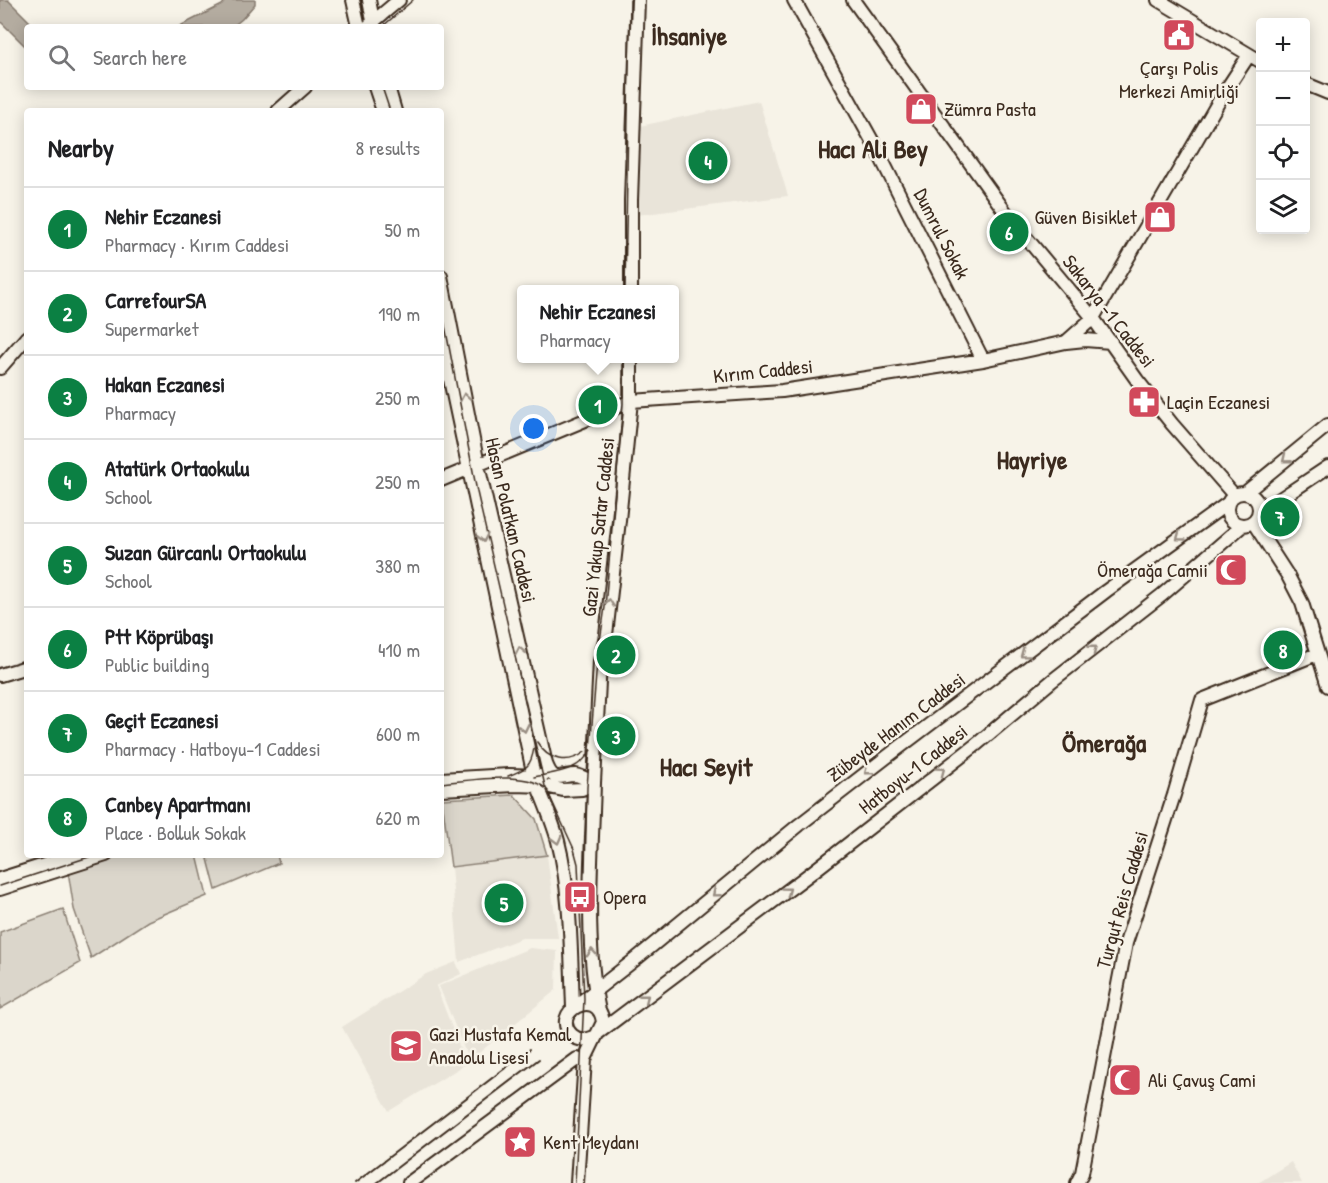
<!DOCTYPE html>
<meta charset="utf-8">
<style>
:root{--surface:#fff;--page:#f6f6f6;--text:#202124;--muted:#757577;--line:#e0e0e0;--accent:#0b8043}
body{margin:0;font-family:"Patrick Hand",sans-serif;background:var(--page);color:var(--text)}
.controls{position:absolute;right:18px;top:18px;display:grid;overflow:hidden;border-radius:6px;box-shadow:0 3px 15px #0003}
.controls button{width:54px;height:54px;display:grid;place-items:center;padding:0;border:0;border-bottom:2px solid var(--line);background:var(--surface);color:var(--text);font:30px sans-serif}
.you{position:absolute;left:534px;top:429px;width:21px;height:21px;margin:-15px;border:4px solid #fff;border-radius:50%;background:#1a73e8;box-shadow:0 0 0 9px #1a73e833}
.badge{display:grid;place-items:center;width:39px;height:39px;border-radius:50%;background:var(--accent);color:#fff;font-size:20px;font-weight:700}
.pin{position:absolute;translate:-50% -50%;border:3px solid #fff;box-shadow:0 2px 6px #0006}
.popup{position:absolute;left:517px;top:285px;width:162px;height:78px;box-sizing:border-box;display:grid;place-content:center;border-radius:6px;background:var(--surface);filter:drop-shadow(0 2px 4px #0005);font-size:20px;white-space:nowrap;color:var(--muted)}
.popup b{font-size:22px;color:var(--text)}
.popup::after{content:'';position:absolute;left:50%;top:100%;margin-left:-12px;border:12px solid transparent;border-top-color:var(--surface)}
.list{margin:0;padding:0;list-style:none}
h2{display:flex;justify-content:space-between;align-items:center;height:78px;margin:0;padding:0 24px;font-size:26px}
h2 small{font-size:20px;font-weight:400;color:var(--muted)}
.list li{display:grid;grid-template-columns:39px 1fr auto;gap:18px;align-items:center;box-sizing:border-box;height:84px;padding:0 24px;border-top:2px solid var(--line)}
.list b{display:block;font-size:22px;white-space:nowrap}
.list p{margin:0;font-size:20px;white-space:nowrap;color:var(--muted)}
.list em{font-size:20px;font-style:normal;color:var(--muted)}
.icon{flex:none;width:33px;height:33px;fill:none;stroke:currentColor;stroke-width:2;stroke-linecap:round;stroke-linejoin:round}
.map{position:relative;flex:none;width:1328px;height:1183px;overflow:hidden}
.search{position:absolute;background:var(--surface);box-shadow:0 3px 15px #0003;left:24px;top:24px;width:420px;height:66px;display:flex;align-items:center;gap:15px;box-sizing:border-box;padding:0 21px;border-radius:6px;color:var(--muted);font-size:22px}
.panel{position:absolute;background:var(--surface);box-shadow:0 3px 15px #0003;left:24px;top:108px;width:420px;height:750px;border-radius:6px}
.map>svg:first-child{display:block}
.built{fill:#e9e4d9}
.green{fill:#dbd6cb;stroke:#8b8074;stroke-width:1.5}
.water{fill:#b4aca0;stroke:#84786c;stroke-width:1.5}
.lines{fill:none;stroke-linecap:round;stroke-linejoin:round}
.secondary-casing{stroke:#3b2a1e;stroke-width:16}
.secondary{stroke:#f7f3e8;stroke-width:12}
.tram{stroke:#3b2a1e;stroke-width:1.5}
.rail{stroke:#3b2a1e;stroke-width:2}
.oneway{stroke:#998e83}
.labels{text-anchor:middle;stroke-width:5;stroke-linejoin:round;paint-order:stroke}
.poi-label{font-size:20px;fill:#3b2a1e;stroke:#f7f3e8;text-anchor:start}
.street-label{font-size:20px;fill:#3b2a1e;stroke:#f7f3e8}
.district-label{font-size:26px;font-weight:bold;fill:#3b2a1e;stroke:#f7f3e8}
</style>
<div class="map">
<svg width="1328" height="1183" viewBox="0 0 1328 1183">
<rect width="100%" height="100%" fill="#f7f3e8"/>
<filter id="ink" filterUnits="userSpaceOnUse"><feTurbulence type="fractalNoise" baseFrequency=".0167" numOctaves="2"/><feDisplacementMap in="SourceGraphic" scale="12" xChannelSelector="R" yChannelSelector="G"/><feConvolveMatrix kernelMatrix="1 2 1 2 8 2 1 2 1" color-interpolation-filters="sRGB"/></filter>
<g filter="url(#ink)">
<path class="built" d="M 759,101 L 788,196 L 637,215 L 640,126 Z
M 547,855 L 558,938 L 522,938 L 459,962 L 451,867 Z
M 530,948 L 557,951 L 556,990 L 469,1061 L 439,986 Z
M 456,962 L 461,974 L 436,986 L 466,1064 L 389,1111 L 342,1027 L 426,974 Z
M 1291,1162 L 1302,1183 L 1258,1183 Z"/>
<path class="green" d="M 514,795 L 536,819 L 547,855 L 451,867 L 442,799 Z
M 109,855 L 197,855 L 207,896 L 148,921 L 91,958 L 74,909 L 68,871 Z
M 207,855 L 277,855 L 279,863 L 216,890 Z
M 63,909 L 80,963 L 0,1009 L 0,932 Z"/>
<path class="water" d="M 0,0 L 8,0 L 35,27 L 27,27 L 27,48 L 0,21 Z
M 226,0 L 255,0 L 255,4 L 242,19 L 232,27 L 178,27 L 222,5 Z"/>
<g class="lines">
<g class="secondary-casing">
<path id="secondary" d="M 353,0 L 359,27
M 369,0 L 374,26
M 794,0 L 875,146 L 983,360
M 853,0 L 1009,217 L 1093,318 L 1137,380 L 1172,424 L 1234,495
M 1158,0 L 1260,61
M 367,27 L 399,0
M 1306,84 L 1328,93
M 375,87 L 383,111
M 388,87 L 395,111
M 278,111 L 305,87
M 441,276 L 478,465 L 546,764 C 554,784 559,775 575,775 C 582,776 588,780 594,783 C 592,857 584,939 599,1011
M 631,290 L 631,200 L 638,0
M 441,337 L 536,786 L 539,789 C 546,806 553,823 558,841 C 571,891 571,956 573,1008
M 1066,342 L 1085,340 L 1111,342
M 0,368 L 27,337
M 441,480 L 631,401 L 782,391 L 983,360 L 1066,342 L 1093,318 L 1222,96 L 1249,55
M1227 509a16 16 0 1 1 32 0a16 16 0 1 1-32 0Z
M 1245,493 L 1328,425
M 1259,513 L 1328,467
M 1253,522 L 1288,576 L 1302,603 L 1328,686
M 0,675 L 27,667
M 441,779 L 509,775 L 542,776
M 441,789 L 515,785 L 545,786 L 563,790 L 582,789 L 594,783 L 600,661 L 606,635 L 619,520 L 631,401 L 631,358
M 0,879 L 76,855
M 0,889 L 106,855
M 573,1008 L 637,958 L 799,825 L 892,753 L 1106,591 L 1228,503
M 598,1033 L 811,873 L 977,744 L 1053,680 L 1162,595 L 1243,525
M 409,1183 L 577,1059
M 577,1183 L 585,1059 L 603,1022 C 598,985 549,1013 572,1035 C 578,1041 587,1040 594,1037
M 1077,1183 L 1082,1173 L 1126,943 L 1174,795 L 1202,700 L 1317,654"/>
</g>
<use href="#secondary" class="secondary"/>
<path class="tram" d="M 382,27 L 413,0
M 382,87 L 390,111
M 625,290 L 630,0
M 441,305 L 477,492 L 545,786 L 574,849 L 578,864 L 584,999 L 575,1183
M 537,742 C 548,761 568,765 585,752
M 508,776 C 526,769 531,767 534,748
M 534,777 C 556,772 579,772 591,750
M 441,783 C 468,781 530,769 548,791
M 585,871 L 587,787 L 597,662 L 605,607 L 623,404 L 623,358
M 0,886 L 95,855"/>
<path class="rail" d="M 355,1183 L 530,1049
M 377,1183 L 539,1059"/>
</g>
<defs><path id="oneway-chevron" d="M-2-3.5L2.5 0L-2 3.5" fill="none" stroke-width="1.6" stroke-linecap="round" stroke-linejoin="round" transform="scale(1.5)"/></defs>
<g class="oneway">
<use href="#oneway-chevron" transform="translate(465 397) rotate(-100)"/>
<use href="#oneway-chevron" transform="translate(1286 459) rotate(141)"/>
<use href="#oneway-chevron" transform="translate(1180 537) rotate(144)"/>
<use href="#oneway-chevron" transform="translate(483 538) rotate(78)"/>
<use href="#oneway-chevron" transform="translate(609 603) rotate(-84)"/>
<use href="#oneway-chevron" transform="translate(1093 649) rotate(-38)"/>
<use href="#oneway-chevron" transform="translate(520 651) rotate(-101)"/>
<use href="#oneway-chevron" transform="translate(1024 654) rotate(143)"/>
<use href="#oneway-chevron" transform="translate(524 728) rotate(77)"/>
<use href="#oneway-chevron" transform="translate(868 771) rotate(142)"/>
<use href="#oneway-chevron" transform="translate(941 771) rotate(-37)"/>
<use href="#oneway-chevron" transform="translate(557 840) rotate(75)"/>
<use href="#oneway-chevron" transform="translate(787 891) rotate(-37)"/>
<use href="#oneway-chevron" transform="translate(716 893) rotate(141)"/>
<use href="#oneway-chevron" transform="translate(592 953) rotate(-94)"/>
<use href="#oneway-chevron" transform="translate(645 998) rotate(-38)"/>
</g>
</g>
<defs>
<g id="civic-square" transform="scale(1.725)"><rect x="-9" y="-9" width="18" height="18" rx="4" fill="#d1495b" stroke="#f7f3e8"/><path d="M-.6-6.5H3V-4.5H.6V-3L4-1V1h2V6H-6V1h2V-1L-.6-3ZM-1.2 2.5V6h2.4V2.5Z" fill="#fff"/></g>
<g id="shop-square" transform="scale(1.725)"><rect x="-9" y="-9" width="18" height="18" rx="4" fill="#d1495b" stroke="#f7f3e8"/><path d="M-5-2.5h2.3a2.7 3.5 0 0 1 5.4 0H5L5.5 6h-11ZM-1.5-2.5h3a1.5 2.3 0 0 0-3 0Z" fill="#fff"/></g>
<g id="pharmacy-square" transform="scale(1.725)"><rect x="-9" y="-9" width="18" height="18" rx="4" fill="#d1495b" stroke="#f7f3e8"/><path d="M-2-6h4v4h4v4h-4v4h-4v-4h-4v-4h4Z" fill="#fff"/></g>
<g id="mosque-square" transform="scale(1.725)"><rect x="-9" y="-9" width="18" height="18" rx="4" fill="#d1495b" stroke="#f7f3e8"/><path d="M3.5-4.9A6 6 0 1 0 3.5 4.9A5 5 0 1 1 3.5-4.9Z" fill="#fff"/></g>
<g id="bus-square" transform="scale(1.725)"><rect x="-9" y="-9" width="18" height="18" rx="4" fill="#d1495b" stroke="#f7f3e8"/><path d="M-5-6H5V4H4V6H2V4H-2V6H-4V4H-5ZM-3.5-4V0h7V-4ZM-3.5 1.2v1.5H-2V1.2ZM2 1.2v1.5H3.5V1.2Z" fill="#fff"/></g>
<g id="school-square" transform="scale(1.725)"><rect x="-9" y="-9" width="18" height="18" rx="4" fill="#d1495b" stroke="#f7f3e8"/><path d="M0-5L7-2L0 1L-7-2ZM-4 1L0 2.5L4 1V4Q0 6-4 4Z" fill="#fff"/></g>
<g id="sight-square" transform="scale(1.725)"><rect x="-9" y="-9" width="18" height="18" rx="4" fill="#d1495b" stroke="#f7f3e8"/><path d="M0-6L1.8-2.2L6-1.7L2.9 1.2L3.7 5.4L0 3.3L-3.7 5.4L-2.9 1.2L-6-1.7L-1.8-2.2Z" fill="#fff"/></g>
</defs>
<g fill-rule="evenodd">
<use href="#civic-square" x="1179" y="35"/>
<use href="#shop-square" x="921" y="109"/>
<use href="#shop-square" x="1160" y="217"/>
<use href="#pharmacy-square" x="1144" y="402"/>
<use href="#mosque-square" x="1231" y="570"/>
<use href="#bus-square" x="580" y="897"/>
<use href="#school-square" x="406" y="1046"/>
<use href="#mosque-square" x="1125" y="1080"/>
<use href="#sight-square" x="520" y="1142"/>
</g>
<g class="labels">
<g class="poi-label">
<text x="1179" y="75" text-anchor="middle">Çarşı Polis<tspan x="1179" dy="23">Merkezi Amirliği</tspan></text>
<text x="944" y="116">Zümra Pasta</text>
<text x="1137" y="224" text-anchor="end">Güven Bisiklet</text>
<text x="1167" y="409">Laçin Eczanesi</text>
<text x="1208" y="577" text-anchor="end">Ömerağa Camii</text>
<text x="603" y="904">Opera</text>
<text x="429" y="1041">Gazi Mustafa Kemal<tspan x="429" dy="23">Anadolu Lisesi</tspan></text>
<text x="1148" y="1087">Ali Çavuş Cami</text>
<text x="543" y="1149">Kent Meydanı</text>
</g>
<g class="street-label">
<text transform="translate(942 234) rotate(63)" y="7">Dumrul Sokak</text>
<text transform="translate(1109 311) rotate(52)" y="7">Sakarya -1 Caddesi</text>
<text transform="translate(763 371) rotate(-6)" y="7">Kırım Caddesi</text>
<text transform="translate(511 520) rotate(77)" y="7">Hasan Polatkan Caddesi</text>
<text transform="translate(598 527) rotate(-84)" y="7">Gazi Yakup Satar Caddesi</text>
<text transform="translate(896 727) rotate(-37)" y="7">Zübeyde Hanım Caddesi</text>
<text transform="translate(913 769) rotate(-38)" y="7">Hatboyu-1 Caddesi</text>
<text transform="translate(1122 900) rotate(-74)" y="7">Turgut Reis Caddesi</text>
</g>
<g class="district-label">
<text x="689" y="45">İhsaniye</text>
<text x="873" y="158">Hacı Ali Bey</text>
<text x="1032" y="469">Hayriye</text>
<text x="1104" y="752">Ömerağa</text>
<text x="706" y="776">Hacı Seyit</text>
</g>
</g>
</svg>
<div class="controls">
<button>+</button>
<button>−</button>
<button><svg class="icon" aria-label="locate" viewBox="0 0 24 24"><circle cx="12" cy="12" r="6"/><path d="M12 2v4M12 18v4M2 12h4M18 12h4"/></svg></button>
<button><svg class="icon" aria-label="layers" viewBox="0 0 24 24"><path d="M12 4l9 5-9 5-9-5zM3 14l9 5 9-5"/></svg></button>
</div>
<div class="you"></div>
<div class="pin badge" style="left:598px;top:405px">1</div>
<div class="popup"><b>Nehir Eczanesi</b>Pharmacy</div>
<div class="pin badge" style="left:616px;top:655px">2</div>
<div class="pin badge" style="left:616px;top:736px">3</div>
<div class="pin badge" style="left:708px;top:161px">4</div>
<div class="pin badge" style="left:504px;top:903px">5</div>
<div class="pin badge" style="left:1009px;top:232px">6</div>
<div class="pin badge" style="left:1280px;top:517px">7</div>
<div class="pin badge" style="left:1283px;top:650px">8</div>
<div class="search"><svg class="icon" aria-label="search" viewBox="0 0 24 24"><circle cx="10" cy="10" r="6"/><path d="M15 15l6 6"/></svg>Search here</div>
<section class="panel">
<h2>Nearby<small>8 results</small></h2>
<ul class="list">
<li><span class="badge">1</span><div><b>Nehir Eczanesi</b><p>Pharmacy · Kırım Caddesi</p></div><em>50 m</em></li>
<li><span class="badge">2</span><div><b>CarrefourSA</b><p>Supermarket</p></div><em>190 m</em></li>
<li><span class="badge">3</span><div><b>Hakan Eczanesi</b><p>Pharmacy</p></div><em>250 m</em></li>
<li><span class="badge">4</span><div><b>Atatürk Ortaokulu</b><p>School</p></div><em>250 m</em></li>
<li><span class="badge">5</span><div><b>Suzan Gürcanlı Ortaokulu</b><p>School</p></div><em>380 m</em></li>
<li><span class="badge">6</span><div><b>Ptt Köprübaşı</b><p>Public building</p></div><em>410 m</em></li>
<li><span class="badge">7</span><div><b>Geçit Eczanesi</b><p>Pharmacy · Hatboyu-1 Caddesi</p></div><em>600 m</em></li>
<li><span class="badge">8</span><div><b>Canbey Apartmanı</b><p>Place · Bolluk Sokak</p></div><em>620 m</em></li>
</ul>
</section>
</div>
